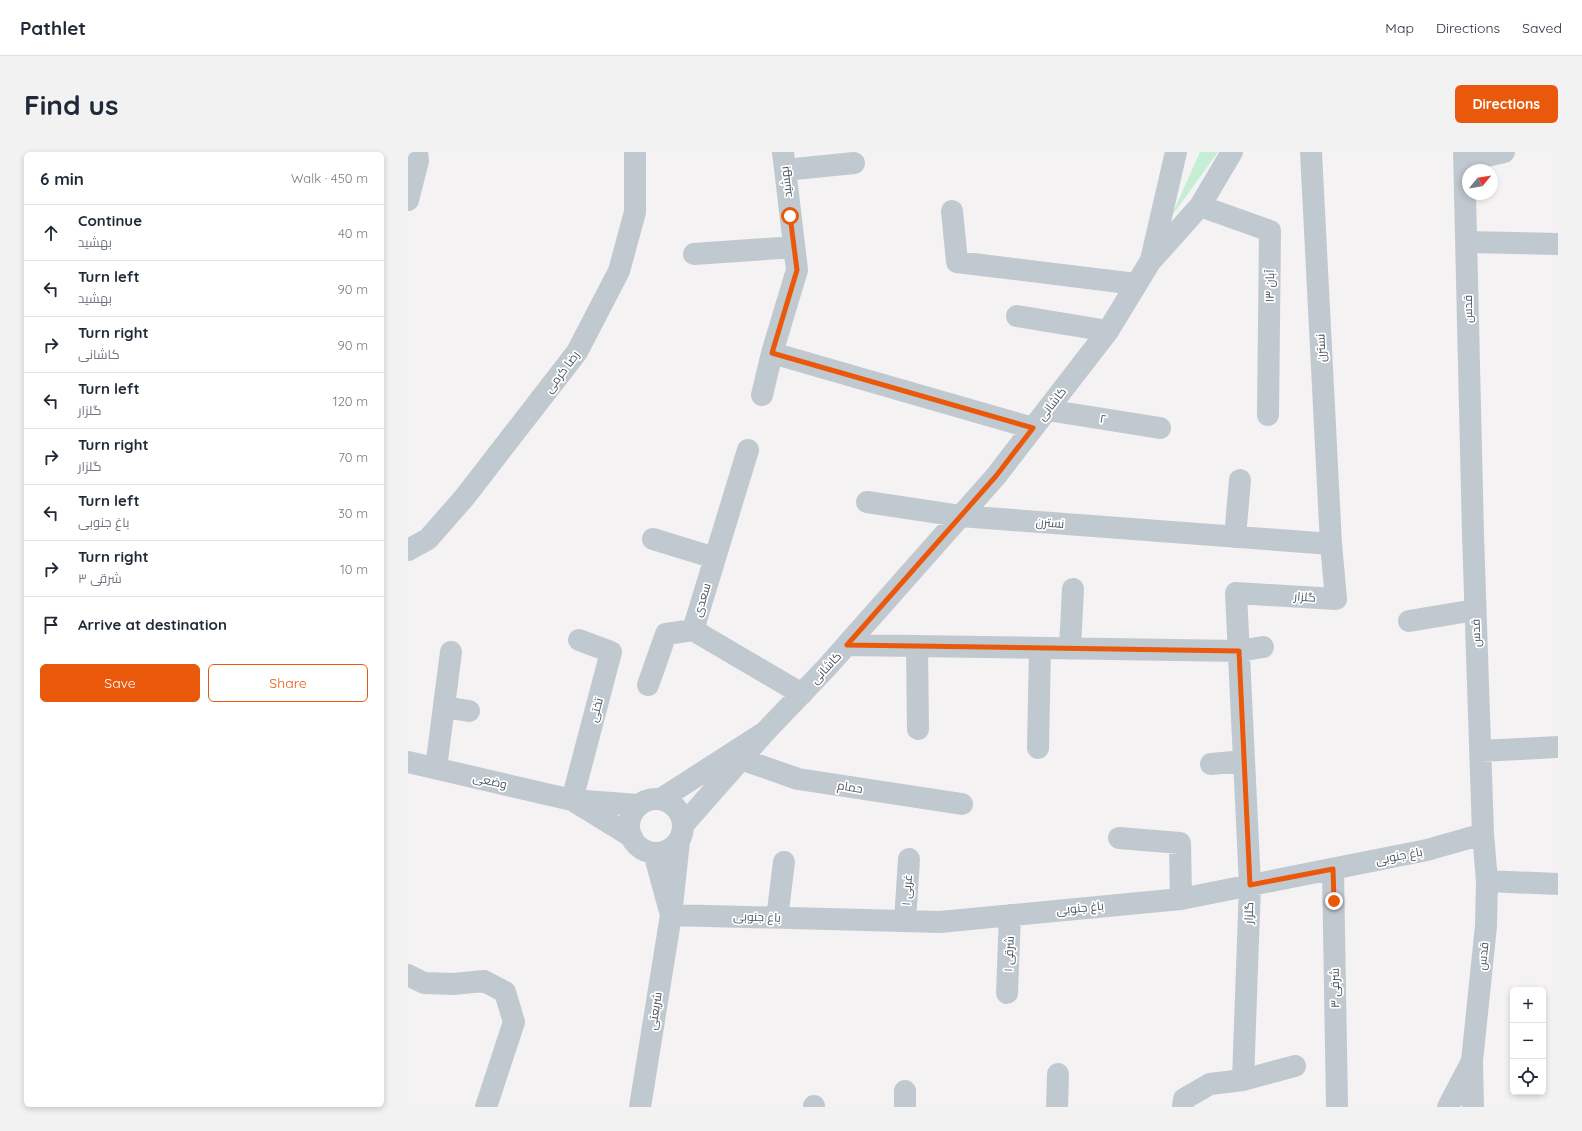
<!DOCTYPE html>
<meta charset="utf-8">
<style>
:root{--surface:#fff;--page:#f2f2f3;--text:#1f2937;--muted:#747a83;--line:#e0e1e3;--accent:#ea580c}
body{margin:0;font-family:Quicksand,Cairo,sans-serif;background:var(--page);color:var(--text)}
.controls{position:absolute;right:12px;bottom:12px;display:grid;overflow:hidden;border-radius:6px;box-shadow:0 2px 6px #0003}
.controls button{width:36px;height:36px;display:grid;place-items:center;padding:0;border:0;border-bottom:1px solid var(--line);background:var(--surface);color:var(--text);font:20px sans-serif}
.compass{position:absolute;left:1054px;top:12px;width:36px;height:36px;border-radius:50%;background:var(--surface);box-shadow:0 2px 6px #0003;rotate:60deg}
.stop{position:absolute;width:12px;height:12px;margin:-9px;border:3px solid #ea580c;border-radius:50%;background:#fff}
.stop.end{background:#ea580c;border-color:#fff;box-shadow:0 1px 4px #0008}
.list{margin:0;padding:0;list-style:none}
h2{display:flex;justify-content:space-between;align-items:center;height:52px;margin:0;padding:0 16px;font-size:17px}
h2 small{font-size:13px;font-weight:400;color:var(--muted)}
.list li{display:grid;grid-template-columns:26px 1fr auto;gap:12px;align-items:center;box-sizing:border-box;height:56px;padding:0 16px;border-top:1px solid var(--line)}
.list b{display:block;font-size:15px;white-space:nowrap}
.list p{margin:0;font-size:13px;white-space:nowrap;color:var(--muted)}
.list em{font-size:13px;font-style:normal;color:var(--muted)}
.actions{display:flex;gap:8px;padding:12px 16px}
.actions a{flex:1;padding:9px 0;border:1px solid var(--accent);border-radius:6px;text-align:center;font-size:14px;color:var(--accent)}
.actions .main{background:var(--accent);color:#fff}
.icon{flex:none;width:22px;height:22px;fill:none;stroke:currentColor;stroke-width:2;stroke-linecap:round;stroke-linejoin:round}
.map{position:relative;flex:none;width:1150px;height:955px;overflow:hidden;border-radius:6px}
header{display:flex;align-items:center;gap:24px;box-sizing:border-box;height:56px;padding:0 20px;background:var(--surface);border-bottom:1px solid var(--line)}
header strong{font-size:19px}
nav{display:flex;gap:22px;margin-inline-start:auto;font-size:14px}
.intro{display:flex;align-items:center;justify-content:space-between;box-sizing:border-box;height:96px;padding:0 24px}
h1{margin:0;font-size:28px}
.button{padding:10px 18px;border-radius:6px;background:var(--accent);color:#fff;font-size:14px;font-weight:700}
main{display:flex;gap:24px;padding:0 24px}
aside{flex:1;background:var(--surface);border-radius:6px;box-shadow:0 2px 6px #0003}
.map>svg:first-child{display:block}
.green{fill:#c5eed5}
.lines{fill:none;stroke-linecap:round;stroke-linejoin:round}
.minor{stroke:#c1c9d0;stroke-width:22}
.route{stroke:#ea580c;stroke-width:5}
.labels{text-anchor:middle;stroke-width:3.5;stroke-linejoin:round;paint-order:stroke}
.street-label{font-size:12px;fill:#4b555f;stroke:#fff}
</style>
<header>
<strong>Pathlet</strong>
<nav><a>Map</a><a>Directions</a><a>Saved</a></nav>
</header>
<div class="intro"><h1>Find us</h1><a class="button">Directions</a></div>
<main>
<aside>
<h2>6 min<small>Walk · 450 m</small></h2>
<ul class="list">
<li><svg class="icon" aria-label="ahead" viewBox="0 0 24 24"><path d="M12 20V5M6 11l6-6 6 6"/></svg><div><b>Continue</b><p>بهشید</p></div><em>40 m</em></li>
<li><svg class="icon" aria-label="left" viewBox="0 0 24 24"><path d="M17 20v-9H6M10 6l-5 5 5 5"/></svg><div><b>Turn left</b><p>بهشید</p></div><em>90 m</em></li>
<li><svg class="icon" aria-label="right" viewBox="0 0 24 24"><path d="M7 20v-9h11M14 6l5 5-5 5"/></svg><div><b>Turn right</b><p>کاشانی</p></div><em>90 m</em></li>
<li><svg class="icon" aria-label="left" viewBox="0 0 24 24"><path d="M17 20v-9H6M10 6l-5 5 5 5"/></svg><div><b>Turn left</b><p>گلزار</p></div><em>120 m</em></li>
<li><svg class="icon" aria-label="right" viewBox="0 0 24 24"><path d="M7 20v-9h11M14 6l5 5-5 5"/></svg><div><b>Turn right</b><p>گلزار</p></div><em>70 m</em></li>
<li><svg class="icon" aria-label="left" viewBox="0 0 24 24"><path d="M17 20v-9H6M10 6l-5 5 5 5"/></svg><div><b>Turn left</b><p>باغ جنوبی</p></div><em>30 m</em></li>
<li><svg class="icon" aria-label="right" viewBox="0 0 24 24"><path d="M7 20v-9h11M14 6l5 5-5 5"/></svg><div><b>Turn right</b><p>۳ شرقی</p></div><em>10 m</em></li>
<li><svg class="icon" aria-label="arrive" viewBox="0 0 24 24"><path d="M6 21V4h12l-3 4 3 4H6"/></svg><div><b>Arrive at destination</b></div></li>
</ul>
<div class="actions"><a class="main">Save</a><a>Share</a></div>
</aside>
<div class="map">
<svg width="1150" height="955" viewBox="0 0 1150 955">
<rect width="100%" height="100%" fill="#f4f2f2"/>
<path class="green" d="M 792,0 L 810,0 L 763,65 Z"/>
<g class="lines">
<path class="minor" d="M 1057,9 L 1096,0
M 377,18 L 446,11
M 0,48 L 10,9 L 9,0
M 792,54 L 862,79 L 860,263
M 544,59 L 549,110 L 728,132
M 1059,90 L 1150,92
M 286,102 L 386,95
M 743,108 L 768,0
M 609,164 L 700,179
M 364,201 L 625,276
M 354,243 L 364,201 L 389,118 L 375,0
M 639,258 L 752,276
M 340,298 L 285,478 L 394,542
M 459,350 L 552,364 L 923,392
M 827,385 L 832,328
M 245,387 L 307,406
M 0,398 L 20,387 L 56,346 L 169,200 L 211,119 L 227,60 L 227,0
M 1001,469 L 1067,458
M 439,493 L 831,499 L 855,495
M 509,494 L 510,577
M 662,497 L 665,437
M 240,533 L 258,482 L 285,478
M 36,555 L 61,559
M 357,580 L 420,514 L 588,324 L 700,179 L 742,110 L 792,54 L 824,0
M 630,596 L 632,496
M 1072,599 L 1150,595
M 333,607 L 390,627 L 554,652
M 0,610 L 164,648 L 203,500 L 171,488
M 803,612 L 836,609
M 28,616 L 43,500
M221 674a27 27 0 1 1 54 0a27 27 0 1 1-54 0Z
M 253,647 L 357,580 L 276,672
M 224,685 L 164,648 L 230,653
M 711,686 L 772,691 L 773,747
M 246,701 L 263,763 L 271,689
M 925,717 L 929,955
M 1079,729 L 1150,732
M 369,766 L 376,710
M 497,769 L 501,707
M 0,823 L 16,831 L 45,832 L 76,829 L 97,840 L 106,870 L 78,955
M 599,841 L 602,763
M 1064,911 L 1065,955
M 835,928 L 887,914
M 497,939 L 497,955
M 406,954 L 406,955
M 232,955 L 263,763 L 532,770 L 773,747 L 1019,698 L 1075,682
M 649,955 L 650,922
M 775,955 L 776,947 L 802,932 L 835,928 L 842,733 L 828,441 L 928,447 L 923,392 L 903,0
M 1040,955 L 1064,909 L 1078,774 L 1079,729 L 1075,682 L 1065,383 L 1056,0"/>
</g>
<g class="lines">
<path class="route" d="M 382,64 L 389,118 L 364,201 L 625,276 L 588,324 L 439,493 L 831,499 L 842,733 L 925,717 L 926,749"/>
</g>
<g class="labels">
<g class="street-label">
<text transform="translate(378 30) rotate(-97)" y="4">بهشید</text>
<text transform="translate(862 134) rotate(-89)" y="4">۱۳ آبان</text>
<text transform="translate(1060 157) rotate(-91)" y="4">قدس</text>
<text transform="translate(913 196) rotate(-93)" y="4">نسترن</text>
<text transform="translate(154 220) rotate(-53)" y="4">رضا کرمی</text>
<text transform="translate(644 252) rotate(-52)" y="4">کاشانی</text>
<text transform="translate(695 267) rotate(9)" y="4">۲</text>
<text transform="translate(642 371) rotate(4)" y="4">نسترن</text>
<text transform="translate(897 445) rotate(4)" y="4">گلزار</text>
<text transform="translate(294 448) rotate(-73)" y="4">سعدی</text>
<text transform="translate(1068 481) rotate(-92)" y="4">قدس</text>
<text transform="translate(418 516) rotate(-47)" y="4">کاشانی</text>
<text transform="translate(188 558) rotate(-75)" y="4">تختی</text>
<text transform="translate(82 629) rotate(13)" y="4">وضعی</text>
<text transform="translate(442 635) rotate(9)" y="4">حمام</text>
<text transform="translate(991 704) rotate(-11)" y="4">باغ جنوبی</text>
<text transform="translate(499 738) rotate(-86)" y="4">۱ غربی</text>
<text transform="translate(672 756) rotate(-6)" y="4">باغ جنوبی</text>
<text transform="translate(841 761) rotate(-88)" y="4">گلزار</text>
<text transform="translate(349 765) rotate(2)" y="4">باغ جنوبی</text>
<text transform="translate(601 802) rotate(-88)" y="4">۱ شرقی</text>
<text transform="translate(1075 804) rotate(-84)" y="4">قدس</text>
<text transform="translate(927 836) rotate(-91)" y="4">۳ شرقی</text>
<text transform="translate(247 859) rotate(-81)" y="4">شریعتی</text>
</g>
</g>
</svg>
<div class="controls">
<button>+</button>
<button>−</button>
<button><svg class="icon" aria-label="locate" viewBox="0 0 24 24"><circle cx="12" cy="12" r="6"/><path d="M12 2v4M12 18v4M2 12h4M18 12h4"/></svg></button>
</div>
<svg class="compass" viewBox="-18 -18 36 36"><path d="M0-13l5 13h-10z" fill="#e53935"/><path d="M0 13l5-13h-10z" fill="#747a83"/></svg>
<div class="stop" style="left:382px;top:64px"></div>
<div class="stop end" style="left:926px;top:749px"></div>
</div>
</main>
